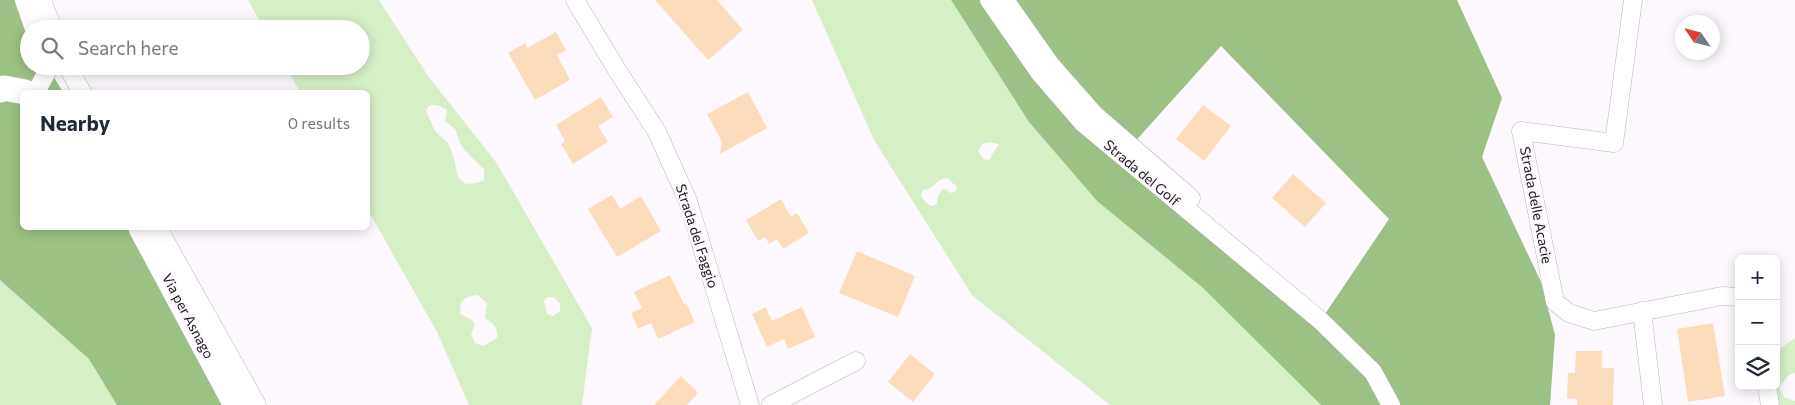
<!DOCTYPE html>
<meta charset="utf-8">
<style>
:root{--surface:#fff;--page:#f6f6f7;--text:#1f2937;--muted:#747a83;--line:#e0e1e3}
body{margin:0;font-family:Commissioner,sans-serif;background:var(--page);color:var(--text)}
.controls{position:absolute;right:15px;bottom:15px;display:grid;overflow:hidden;border-radius:8px;box-shadow:0 2px 12px #0003}
.controls button{width:45px;height:45px;display:grid;place-items:center;padding:0;border:0;border-bottom:1px solid var(--line);background:var(--surface);color:var(--text);font:25px sans-serif}
.compass{position:absolute;left:1675px;top:15px;width:45px;height:45px;border-radius:50%;background:var(--surface);box-shadow:0 2px 12px #0003;rotate:305deg}
.list{margin:0;padding:0;list-style:none}
h2{display:flex;justify-content:space-between;align-items:center;height:65px;margin:0;padding:0 20px;font-size:21px}
h2 small{font-size:16px;font-weight:400;color:var(--muted)}
.icon{flex:none;width:28px;height:28px;fill:none;stroke:currentColor;stroke-width:2;stroke-linecap:round;stroke-linejoin:round}
.map{position:relative;flex:none;width:1795px;height:405px;overflow:hidden}
.search{position:absolute;background:var(--surface);box-shadow:0 2px 12px #0003;left:20px;top:20px;width:350px;height:55px;display:flex;align-items:center;gap:12px;box-sizing:border-box;padding:0 18px;border-radius:28px;color:var(--muted);font-size:19px}
.panel{position:absolute;background:var(--surface);box-shadow:0 2px 12px #0003;left:20px;top:90px;width:350px;height:140px;border-radius:8px}
.map>svg:first-child{display:block}
.green{fill:#d6efc7;fill-rule:evenodd}
.forest{fill:#9cc184;fill-rule:evenodd}
.building{fill:#fbddbb}
.lines{fill:none;stroke-linecap:round;stroke-linejoin:round}
.street-casing{stroke:#b8b3b9;stroke-width:19}
.secondary-casing{stroke:#b8b3b9;stroke-width:26}
.street{stroke:#fff;stroke-width:18}
.secondary{stroke:#fff;stroke-width:25}
.labels{text-anchor:middle;stroke-width:5;stroke-linejoin:round;paint-order:stroke}
.street-label{font-size:14px;fill:#1d1b1d;stroke:#fdf8fe}
</style>
<div class="map">
<svg width="1795" height="405" viewBox="0 0 1795 405">
<rect width="100%" height="100%" fill="#fdf8fe"/>
<path class="green" d="M 248,0 L 379,0 L 428,76 L 496,162 L 592,328 L 582,405 L 469,405 L 437,332 L 368,210 L 368,92 L 300,92 L 285,66 L 361,66 L 361,29 L 264,29 ZM 433,105 L 440,106 L 447,110 L 445,121 C 457,129 456,131 460,143 C 461,147 480,166 484,169 L 484,180 L 476,183 L 465,184 L 458,177 L 453,155 L 448,143 L 435,131 L 426,111 L 429,106 ZM 478,295 L 487,303 L 485,318 C 494,324 498,327 497,338 L 483,346 L 475,343 L 471,334 L 475,325 L 472,320 L 460,314 L 461,302 L 467,297 ZM 548,297 L 554,297 L 560,304 L 560,311 L 553,316 L 547,314 L 544,301 Z
M 812,0 L 951,0 L 1029,122 L 1097,201 L 1203,288 L 1321,405 L 1110,405 L 972,295 L 874,140 ZM 989,142 L 999,144 L 989,160 L 983,159 L 978,151 L 982,144 ZM 947,178 L 957,187 L 956,191 L 950,193 L 946,189 L 942,190 L 938,196 L 937,204 L 932,206 L 926,203 L 921,196 L 923,190 C 936,189 933,180 947,178 Z
M 0,280 L 90,359 L 117,405 L 0,405 Z
M 1795,338 L 1795,373 L 1789,375 L 1779,387 L 1784,397 L 1795,401 L 1795,405 L 1770,405 L 1767,386 L 1776,386 L 1776,351 Z"/>
<path class="forest" d="M 0,0 L 24,0 L 29,29 L 29,66 L 47,66 L 63,92 L 22,92 L 22,228 L 141,228 L 236,405 L 117,405 L 89,359 L 0,280 Z
M 951,0 L 1457,0 L 1502,98 L 1482,157 L 1541,282 L 1555,335 L 1550,405 L 1321,405 L 1203,288 L 1097,201 L 1029,122 ZM 1221,46 L 1389,219 L 1321,320 L 1122,156 Z"/>
<path class="building" d="M 655,0 L 717,0 L 743,30 L 708,60 Z
M 556,32 L 566,50 L 557,55 L 570,80 L 535,100 L 508,53 L 525,43 L 527,48 Z
M 748,92 L 767,128 L 720,154 L 722,142 L 707,114 Z
M 601,97 L 613,117 L 598,126 L 608,142 L 573,164 L 561,144 L 565,141 L 556,125 Z
M 1203,105 L 1231,126 L 1204,161 L 1176,139 Z
M 1293,174 L 1326,203 L 1305,227 L 1272,198 Z
M 612,195 L 620,209 L 641,196 L 661,231 L 617,257 L 588,209 Z
M 781,199 L 791,217 L 797,213 L 809,233 L 783,249 L 777,239 L 769,244 L 765,237 L 758,241 L 746,220 Z
M 857,251 L 915,276 L 898,317 L 839,293 Z
M 670,275 L 684,304 L 686,303 L 695,322 L 658,339 L 651,323 L 638,329 L 631,313 L 642,308 L 634,292 Z
M 766,307 L 772,321 L 802,307 L 815,337 L 788,349 L 784,339 L 767,347 L 752,314 Z
M 1713,323 L 1725,396 L 1688,402 L 1677,329 Z
M 1576,351 L 1602,351 L 1602,368 L 1614,368 L 1613,405 L 1577,405 L 1577,399 L 1567,398 L 1568,373 L 1575,373 Z
M 910,354 L 935,374 L 913,402 L 888,382 Z
M 681,376 L 698,393 L 687,405 L 654,405 Z"/>
<g class="lines">
<g class="street-casing">
<path id="street" d="M 24,0 L 34,29
M 42,0 L 53,29
M 575,0 L 617,70 L 657,132 L 688,201 L 750,405
M 989,0 L 1039,72 L 1083,123 L 1321,321 L 1373,372 L 1391,405
M 1005,0 L 1050,64 L 1094,114 L 1191,198
M 1633,0 L 1614,143 L 1521,131 L 1555,302 L 1569,313 L 1594,321 L 1722,296 L 1739,297
M 67,66 L 82,92
M 36,92 L 48,70 L 47,66
M 158,228 L 257,405
M 1642,311 L 1653,405
M 1767,386 L 1770,405
M 771,405 L 856,361"/>
</g>
<g class="secondary-casing">
<path id="secondary" d="M 0,90 L 4,88 L 25,92
M 141,228 L 236,405"/>
</g>
<use href="#street" class="street"/>
<use href="#secondary" class="secondary"/>
</g>
<g class="labels">
<g class="street-label">
<text transform="translate(1142 173) rotate(40)" y="5">Strada del Golf</text>
<text transform="translate(1536 205) rotate(79)" y="5">Strada delle Acacie</text>
<text transform="translate(697 236) rotate(72)" y="5">Strada del Faggio</text>
<text transform="translate(188 316) rotate(62)" y="5">Via per Asnago</text>
</g>
</g>
</svg>
<div class="controls">
<button>+</button>
<button>−</button>
<button><svg class="icon" aria-label="layers" viewBox="0 0 24 24"><path d="M12 4l9 5-9 5-9-5zM3 14l9 5 9-5"/></svg></button>
</div>
<svg class="compass" viewBox="-18 -18 36 36"><path d="M0-13l5 13h-10z" fill="#e53935"/><path d="M0 13l5-13h-10z" fill="#747a83"/></svg>
<div class="search"><svg class="icon" aria-label="search" viewBox="0 0 24 24"><circle cx="10" cy="10" r="6"/><path d="M15 15l6 6"/></svg>Search here</div>
<section class="panel">
<h2>Nearby<small>0 results</small></h2>
<ul class="list">
</ul>
</section>
</div>
